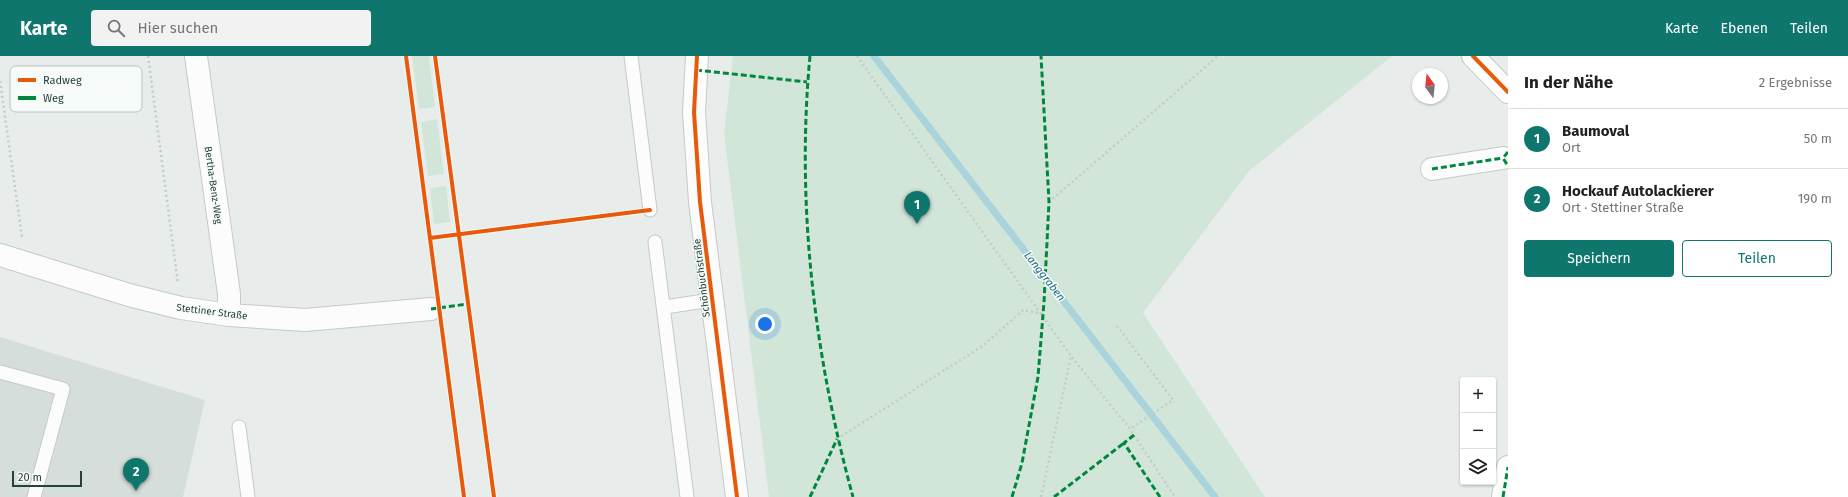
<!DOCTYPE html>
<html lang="de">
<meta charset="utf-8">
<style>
:root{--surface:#fff;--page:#f2f2f2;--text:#202124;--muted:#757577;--line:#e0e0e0;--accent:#0f766e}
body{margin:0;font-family:"Fira Sans",sans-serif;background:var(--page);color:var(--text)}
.controls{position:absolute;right:12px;bottom:12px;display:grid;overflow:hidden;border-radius:4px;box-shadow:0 1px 3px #0004}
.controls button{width:36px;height:36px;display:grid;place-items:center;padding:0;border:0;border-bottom:1px solid var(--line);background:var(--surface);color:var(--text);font:20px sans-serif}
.compass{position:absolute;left:1412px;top:12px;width:36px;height:36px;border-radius:50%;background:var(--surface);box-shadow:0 1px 3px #0004;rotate:345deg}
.scale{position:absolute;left:12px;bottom:10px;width:70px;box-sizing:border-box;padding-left:4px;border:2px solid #24423a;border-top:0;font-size:11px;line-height:14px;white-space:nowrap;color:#24423a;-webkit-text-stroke:3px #f7fbf9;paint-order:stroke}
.you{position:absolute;left:765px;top:268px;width:14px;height:14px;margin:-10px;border:3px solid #fff;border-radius:50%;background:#1a73e8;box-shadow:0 0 0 6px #1a73e833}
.badge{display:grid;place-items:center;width:26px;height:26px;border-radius:50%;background:var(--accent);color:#fff;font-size:13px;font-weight:700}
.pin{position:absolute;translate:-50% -33px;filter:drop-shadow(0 1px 2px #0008)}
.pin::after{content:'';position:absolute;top:21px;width:14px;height:12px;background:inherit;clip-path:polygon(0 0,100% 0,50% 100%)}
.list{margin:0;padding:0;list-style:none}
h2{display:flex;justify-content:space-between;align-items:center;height:52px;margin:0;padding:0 16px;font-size:17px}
h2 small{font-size:13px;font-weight:400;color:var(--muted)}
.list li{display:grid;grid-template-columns:26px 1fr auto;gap:12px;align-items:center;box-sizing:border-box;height:60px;padding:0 16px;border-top:1px solid var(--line)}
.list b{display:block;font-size:15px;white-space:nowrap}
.list p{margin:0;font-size:13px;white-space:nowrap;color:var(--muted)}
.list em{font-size:13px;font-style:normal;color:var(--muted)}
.actions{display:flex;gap:8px;padding:12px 16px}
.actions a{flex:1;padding:9px 0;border:1px solid var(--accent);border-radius:4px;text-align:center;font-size:14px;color:var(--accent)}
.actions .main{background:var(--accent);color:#fff}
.icon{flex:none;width:22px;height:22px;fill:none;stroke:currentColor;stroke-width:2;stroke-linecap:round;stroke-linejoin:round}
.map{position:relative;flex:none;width:1508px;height:441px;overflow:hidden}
header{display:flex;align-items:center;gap:24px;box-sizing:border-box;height:56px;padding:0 20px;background:var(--accent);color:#fff}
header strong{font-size:19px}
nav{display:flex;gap:22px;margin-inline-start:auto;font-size:14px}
.search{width:280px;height:36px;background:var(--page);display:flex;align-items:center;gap:10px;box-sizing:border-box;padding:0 14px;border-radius:4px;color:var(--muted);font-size:15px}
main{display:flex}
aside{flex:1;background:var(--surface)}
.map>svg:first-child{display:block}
.built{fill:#d6dedb}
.green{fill:#d1e6d8}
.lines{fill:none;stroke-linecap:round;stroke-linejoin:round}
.stream{stroke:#a9d4db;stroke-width:7}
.service-casing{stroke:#c5cac8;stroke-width:15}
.minor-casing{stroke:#c5cac8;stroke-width:24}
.tertiary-casing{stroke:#c5cac8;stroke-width:24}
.path{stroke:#c3ccca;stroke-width:2.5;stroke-dasharray:2 3;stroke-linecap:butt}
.service{stroke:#fcfcfc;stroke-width:13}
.minor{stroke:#fcfcfc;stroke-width:22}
.tertiary{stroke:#fcfcfc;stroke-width:22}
.quiet{stroke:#00873e;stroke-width:3;stroke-dasharray:6 3;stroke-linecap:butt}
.cycleway-casing{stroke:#f7fbf9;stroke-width:6}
.cycleway{stroke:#e8590c;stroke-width:4}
.labels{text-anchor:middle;stroke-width:3;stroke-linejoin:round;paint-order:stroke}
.street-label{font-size:10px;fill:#24423a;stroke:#f7fbf9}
.water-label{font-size:11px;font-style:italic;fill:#1c6f80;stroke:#f7fbf9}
.key{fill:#f7fbf9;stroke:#b8c4c0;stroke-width:1}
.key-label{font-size:11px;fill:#24423a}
</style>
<header>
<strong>Karte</strong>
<div class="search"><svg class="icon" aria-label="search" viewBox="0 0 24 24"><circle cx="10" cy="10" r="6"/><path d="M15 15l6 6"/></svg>Hier suchen</div>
<nav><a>Karte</a><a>Ebenen</a><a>Teilen</a></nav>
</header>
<main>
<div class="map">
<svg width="1508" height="441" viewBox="0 0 1508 441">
<rect width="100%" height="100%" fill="#e8edeb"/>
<path class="built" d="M 0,281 L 205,344 L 183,441 L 0,441 Z"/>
<path class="green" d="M 412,0 L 429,0 L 435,51 L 419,53 Z
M 733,0 L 1392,0 L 1249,115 L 1143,257 L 1265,441 L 769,441 L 724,78 Z
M 437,63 L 444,118 L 428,120 L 421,66 Z
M 446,130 L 450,166 L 434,168 L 430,132 Z"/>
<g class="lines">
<path class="stream" d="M 874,0 L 1215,441"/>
<g class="service-casing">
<path id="service" d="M 631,0 L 650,154
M 655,186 L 687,441
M 665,251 L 711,244
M 0,316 L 63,333 L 34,441
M 239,371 L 248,441"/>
</g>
<g class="minor-casing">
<path id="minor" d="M 196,0 L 229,238 L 229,259
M 1432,113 L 1503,102
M 0,199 L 129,239 L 181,252 L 229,259 L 305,264 L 431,253
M 1503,441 L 1508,411"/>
</g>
<g class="tertiary-casing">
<path id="tertiary" d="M 697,0 L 694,56 L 700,146 L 737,441
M 1473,0 L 1508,36"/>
</g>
<path class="path" d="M 148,0 L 178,228
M 857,0 L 1071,300 L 1130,373 L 1175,441
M 0,25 L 22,181
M 1049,146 L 1218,0
M 1117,270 L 1173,344 L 1130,373
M 837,383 L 984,289 L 1023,254 L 1043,258
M 1041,441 L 1071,300"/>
<use href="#service" class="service"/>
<use href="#minor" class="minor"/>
<use href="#tertiary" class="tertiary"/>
<path class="quiet" d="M 810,0 C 796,147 814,299 853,441
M 696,14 L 807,26
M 1508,96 L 1503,102 L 1508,110
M 1432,113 L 1503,102
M 431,253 L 468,248
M 1134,379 L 1124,387 L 1160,441
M 810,441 L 837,383
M 1012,441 L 1022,407 L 1038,321 L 1044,246 L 1049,146 L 1041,0
M 1054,441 L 1124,387
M 1503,441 L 1508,411"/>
<g class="cycleway-casing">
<path id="cycleway" d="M 406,0 L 464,441
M 435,0 L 494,441
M 697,0 L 694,56 L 700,146 L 737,441
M 1473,0 L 1508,36
M 430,182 L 650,154"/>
</g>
<use href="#cycleway" class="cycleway"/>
</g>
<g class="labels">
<g class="street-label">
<text transform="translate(214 129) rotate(82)" y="4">Bertha-Benz-Weg</text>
<text transform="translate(701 222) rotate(-97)" y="4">Schönbuchstraße</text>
<text transform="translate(212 255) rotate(7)" y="4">Stettiner Straße</text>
</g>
<g class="water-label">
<text transform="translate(1045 220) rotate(52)" y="4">Langgraben</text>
</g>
</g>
<rect x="10" y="10" width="132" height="46" rx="6" class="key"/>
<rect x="18" y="22" width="18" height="4" fill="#e8590c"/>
<rect x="18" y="40" width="18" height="4" fill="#00873e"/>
<g class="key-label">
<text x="43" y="28">Radweg</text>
<text x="43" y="46">Weg</text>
</g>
</svg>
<div class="controls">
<button>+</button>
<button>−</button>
<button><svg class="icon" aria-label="layers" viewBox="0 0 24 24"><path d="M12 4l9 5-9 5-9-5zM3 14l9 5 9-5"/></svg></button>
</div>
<svg class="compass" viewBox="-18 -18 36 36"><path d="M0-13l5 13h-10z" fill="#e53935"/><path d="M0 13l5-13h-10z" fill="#757577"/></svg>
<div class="scale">20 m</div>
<div class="you"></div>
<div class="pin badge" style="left:917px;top:168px">1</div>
<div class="pin badge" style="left:136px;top:435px">2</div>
</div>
<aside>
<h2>In der Nähe<small>2 Ergebnisse</small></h2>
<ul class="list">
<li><span class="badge">1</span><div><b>Baumoval</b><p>Ort</p></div><em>50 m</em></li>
<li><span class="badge">2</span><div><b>Hockauf Autolackierer</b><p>Ort · Stettiner Straße</p></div><em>190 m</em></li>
</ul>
<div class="actions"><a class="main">Speichern</a><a>Teilen</a></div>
</aside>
</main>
